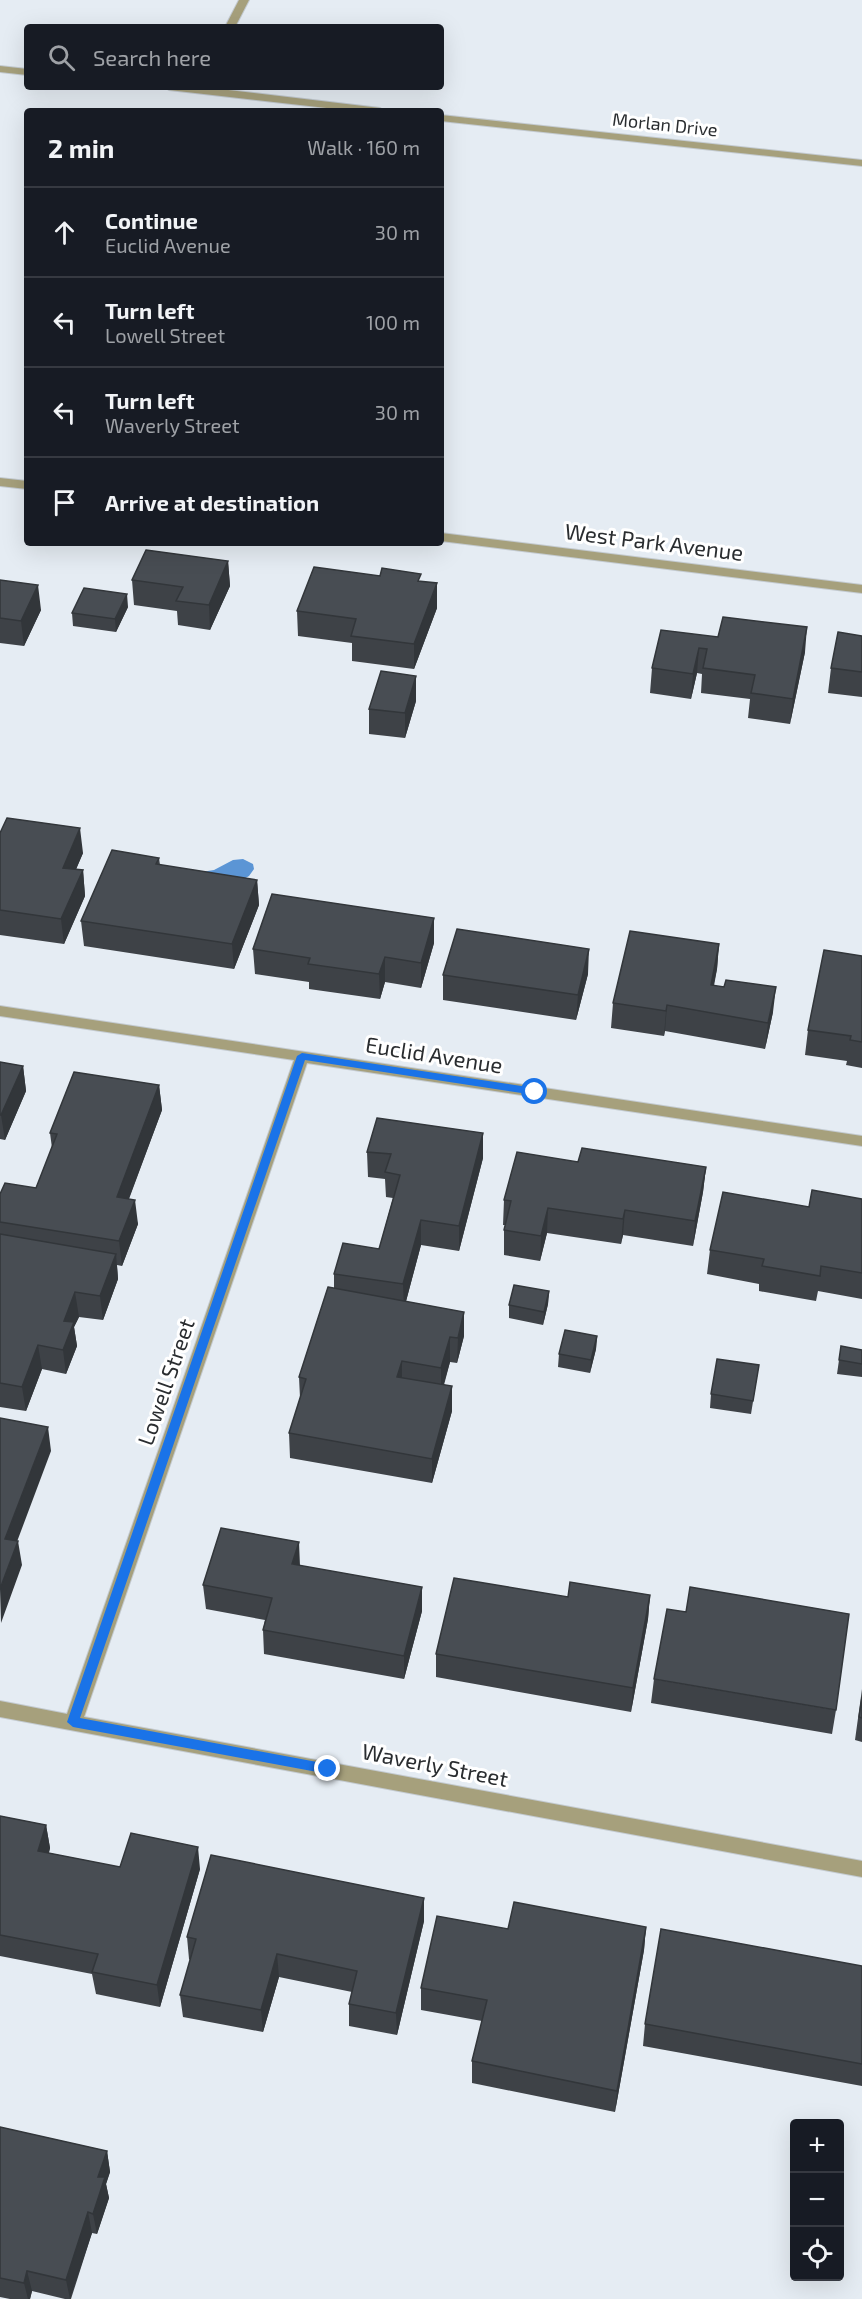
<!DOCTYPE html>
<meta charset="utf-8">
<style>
:root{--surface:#171b24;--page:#20242c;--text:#f1f3f6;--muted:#9ea1a6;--line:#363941}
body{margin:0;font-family:"Exo 2",sans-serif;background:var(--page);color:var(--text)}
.controls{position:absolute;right:18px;bottom:18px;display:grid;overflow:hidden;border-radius:6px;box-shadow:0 6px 24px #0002}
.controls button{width:54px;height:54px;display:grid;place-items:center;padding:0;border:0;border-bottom:2px solid var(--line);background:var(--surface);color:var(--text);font:30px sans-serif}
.stop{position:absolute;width:18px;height:18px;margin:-14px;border:4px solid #1a73e8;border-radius:50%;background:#fff}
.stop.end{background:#1a73e8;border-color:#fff;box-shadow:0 2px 6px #0008}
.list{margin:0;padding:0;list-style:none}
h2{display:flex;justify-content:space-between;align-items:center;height:78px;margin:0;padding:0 24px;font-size:26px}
h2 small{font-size:20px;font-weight:400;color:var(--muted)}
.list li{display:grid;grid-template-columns:39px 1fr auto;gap:18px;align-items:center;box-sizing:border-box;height:90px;padding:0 24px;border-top:2px solid var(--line)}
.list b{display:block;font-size:22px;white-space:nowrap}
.list p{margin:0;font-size:20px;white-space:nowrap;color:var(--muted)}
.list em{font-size:20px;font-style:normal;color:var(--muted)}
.icon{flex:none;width:33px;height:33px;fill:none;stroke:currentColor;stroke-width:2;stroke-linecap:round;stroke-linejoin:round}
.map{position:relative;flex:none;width:862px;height:2299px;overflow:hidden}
.search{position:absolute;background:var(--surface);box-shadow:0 6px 24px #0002;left:24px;top:24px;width:420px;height:66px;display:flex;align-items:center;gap:15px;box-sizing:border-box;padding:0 21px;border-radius:6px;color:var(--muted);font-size:22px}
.panel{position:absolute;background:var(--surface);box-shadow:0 6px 24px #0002;left:24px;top:108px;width:420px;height:438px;border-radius:6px}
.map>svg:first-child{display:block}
.water{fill:#5b95d5}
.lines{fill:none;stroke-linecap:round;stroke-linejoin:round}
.minor-casing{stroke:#c3cad0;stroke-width:2}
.minor{fill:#a6a07c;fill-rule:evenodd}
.wall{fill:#3e4247}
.shaded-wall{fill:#32363a}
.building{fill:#484d53;stroke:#32363a;stroke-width:1.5}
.route{fill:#1a73e8}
.labels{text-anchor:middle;stroke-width:6;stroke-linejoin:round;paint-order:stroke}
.far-street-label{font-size:18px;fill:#2a2d30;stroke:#fff}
.street-label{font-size:22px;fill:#2a2d30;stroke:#fff}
</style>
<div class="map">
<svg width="862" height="2299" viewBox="0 0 862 2299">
<rect width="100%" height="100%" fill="#e5ecf3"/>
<path class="water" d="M 243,859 L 253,864 L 254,869 L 249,876 L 240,881 L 195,873 L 214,870 L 233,860 Z"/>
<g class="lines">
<g class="minor-casing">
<path id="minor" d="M 239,0 L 249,0 L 235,27 L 225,27 Z
M 0,66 L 27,69 L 27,75 L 0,72 Z
M 164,87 L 203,87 L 380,108 L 385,111 L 353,111 L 169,90 Z
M 441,115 L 862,160 L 862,166 L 441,121 Z
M 0,478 L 27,481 L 27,489 L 0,486 Z
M 441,533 L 862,585 L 862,593 L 441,541 Z
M 0,1006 L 862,1136 L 862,1146 L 307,1063 L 84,1717 L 862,1861 L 862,1877 L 0,1717 L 0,1701 L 67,1714 L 294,1060 L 0,1016 Z"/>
</g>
<use href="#minor" class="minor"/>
</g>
<path class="wall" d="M 228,561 L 230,586 L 210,630 L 178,625 L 177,611 L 134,605 L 132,580 Z
M 0,580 L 41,610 L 24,646 L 0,643 Z
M 421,581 L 437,608 L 414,669 L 352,661 L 352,643 L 298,636 L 297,611 Z
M 128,607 L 116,632 L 73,626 L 72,613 Z
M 661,630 L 805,652 L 790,724 L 748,718 L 750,699 L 701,693 L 702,674 L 697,673 L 691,699 L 650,693 L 652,668 Z
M 862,636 L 862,697 L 828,693 L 831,668 Z
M 416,701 L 405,738 L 369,734 L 369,709 Z
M 0,833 L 83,853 L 76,869 L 83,870 L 85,896 L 64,944 L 0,935 Z
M 159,858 L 160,865 L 257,880 L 259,905 L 234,969 L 84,946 L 81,921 Z
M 434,918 L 434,943 L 421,988 L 385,982 L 380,999 L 309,989 L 309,982 L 255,974 L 253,949 Z
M 719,944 L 717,969 L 714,986 L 773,1012 L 765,1049 L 665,1031 L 664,1036 L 611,1028 L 613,1003 Z
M 862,956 L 862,1068 L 846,1065 L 847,1061 L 805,1055 L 808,1030 Z
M 588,974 L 576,1020 L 443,1000 L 443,975 Z
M 0,1062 L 23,1066 L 26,1091 L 5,1140 L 0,1139 Z
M 159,1085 L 162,1110 L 129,1199 L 138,1224 L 122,1266 L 117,1265 L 118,1279 L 103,1320 L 79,1317 L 74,1327 L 77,1346 L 66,1374 L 42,1369 L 26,1411 L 0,1407 L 0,1194 L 36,1188 L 52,1148 L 50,1133 Z
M 483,1133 L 483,1158 L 459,1251 L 421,1245 L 406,1301 L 464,1336 L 457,1363 L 450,1362 L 444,1385 L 452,1411 L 432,1483 L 290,1458 L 289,1433 L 300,1398 L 299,1377 L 334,1289 L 334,1274 L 379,1249 L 393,1198 L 386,1197 L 385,1179 L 368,1177 L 367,1152 Z
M 578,1162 L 706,1167 L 703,1192 L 693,1246 L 623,1235 L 621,1244 L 547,1233 L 540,1261 L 504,1255 L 504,1230 L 506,1225 L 503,1225 L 504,1200 Z
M 862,1199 L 862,1299 L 818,1291 L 816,1301 L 759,1291 L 759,1284 L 707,1274 L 710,1250 L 809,1207 Z
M 549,1291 L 548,1304 L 543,1325 L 509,1318 L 509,1305 Z
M 597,1336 L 596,1349 L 590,1373 L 558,1367 L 559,1354 Z
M 841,1346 L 862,1350 L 862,1377 L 837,1374 Z
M 759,1365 L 751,1414 L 710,1408 L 711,1394 Z
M 300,1566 L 422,1611 L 404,1679 L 264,1654 L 263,1630 L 265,1620 L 206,1609 L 203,1585 Z
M 650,1595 L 648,1619 L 631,1712 L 436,1677 L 436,1654 L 568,1597 Z
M 654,1679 L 836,1710 L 832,1734 L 651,1703 Z
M 862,1689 L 862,1742 L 855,1740 Z
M 0,1816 L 46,1825 L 50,1848 L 49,1853 L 120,1867 L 200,1869 L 160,2007 L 96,1994 L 92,1974 L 0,1956 Z
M 424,1898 L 424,1921 L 397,2035 L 349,2026 L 349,2004 L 352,1992 L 279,1977 L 263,2032 L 183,2017 L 180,1995 L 190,1960 L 189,1959 L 187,1937 Z
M 646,1927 L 644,1950 L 615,2112 L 472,2083 L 472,2061 L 482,2021 L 421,2010 L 421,1988 L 508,1929 Z
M 862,1966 L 862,2086 L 643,2046 L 645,2024 Z
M 0,2127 L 107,2151 L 110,2172 L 106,2184 L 109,2198 L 97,2234 L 92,2233 L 71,2299 L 65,2299 L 32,2291 L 30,2299 L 10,2299 L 0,2297 Z"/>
<path class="shaded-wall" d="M 228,561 L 230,586 L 210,630 L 209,605 Z
M 437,583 L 437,608 L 414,669 L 414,644 Z
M 38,585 L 41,610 L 24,646 L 21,621 Z
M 127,594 L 128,607 L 116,632 L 115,619 Z
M 807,627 L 805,652 L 790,724 L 793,699 Z
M 699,648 L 697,673 L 691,699 L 693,674 Z
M 416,676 L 416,701 L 405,738 L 405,713 Z
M 80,828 L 83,853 L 66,893 L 63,868 Z
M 83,870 L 85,896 L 64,944 L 61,919 Z
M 257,880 L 259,905 L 234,969 L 232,944 Z
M 434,918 L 434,943 L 421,988 L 421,963 Z
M 719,944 L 717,969 L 708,1010 L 711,985 Z
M 589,949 L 588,974 L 576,1020 L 578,995 Z
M 385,957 L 385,982 L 380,999 L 379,974 Z
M 776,987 L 773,1012 L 765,1049 L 768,1023 Z
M 667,1005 L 665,1031 L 664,1036 L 666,1011 Z
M 23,1066 L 26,1091 L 5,1140 L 1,1115 Z
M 159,1085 L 162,1110 L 120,1222 L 117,1197 Z
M 483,1133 L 483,1158 L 459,1251 L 459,1226 Z
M 706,1167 L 703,1192 L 693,1246 L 695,1221 Z
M 135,1200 L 138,1224 L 122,1266 L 119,1241 Z
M 548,1208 L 547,1233 L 540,1261 L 541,1236 Z
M 625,1210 L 623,1235 L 621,1244 L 623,1219 Z
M 421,1220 L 421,1245 L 404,1309 L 403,1284 Z
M 116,1254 L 118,1279 L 103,1320 L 100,1296 Z
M 549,1291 L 548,1304 L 543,1325 L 544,1312 Z
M 75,1292 L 79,1317 L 74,1327 L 77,1346 L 66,1374 L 63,1350 L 64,1321 Z
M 464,1312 L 464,1336 L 457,1363 L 458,1338 Z
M 597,1336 L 596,1349 L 590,1373 L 591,1360 Z
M 450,1337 L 450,1362 L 441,1393 L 441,1368 Z
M 38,1345 L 42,1369 L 26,1411 L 22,1387 Z
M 402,1361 L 402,1386 L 397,1377 Z
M 452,1386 L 452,1411 L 432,1483 L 432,1459 Z
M 48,1427 L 51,1451 L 9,1563 L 5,1539 Z
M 18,1541 L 22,1565 L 1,1623 L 0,1589 Z
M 299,1542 L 300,1566 L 292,1564 Z
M 422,1587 L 422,1611 L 404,1679 L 404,1656 Z
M 650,1595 L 648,1619 L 631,1712 L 633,1688 Z
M 46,1825 L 50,1848 L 42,1874 L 38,1851 Z
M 198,1847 L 200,1869 L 160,2007 L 157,1985 Z
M 424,1898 L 424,1921 L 397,2035 L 396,2013 Z
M 646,1927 L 644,1950 L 615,2112 L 617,2091 Z
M 277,1954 L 279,1977 L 263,2032 L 261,2010 Z
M 107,2151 L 110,2172 L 106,2184 L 109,2198 L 97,2234 L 93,2214 L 98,2177 Z
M 88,2212 L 92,2233 L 70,2299 L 66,2280 Z
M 27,2271 L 32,2291 L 30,2299 L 28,2299 L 24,2283 Z"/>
<path class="building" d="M 146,550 L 228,561 L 209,605 L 176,601 L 183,587 L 132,580 Z
M 314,567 L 380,576 L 382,568 L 421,574 L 418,581 L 437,583 L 414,644 L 351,636 L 356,619 L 297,611 Z
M 0,580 L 38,585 L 21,621 L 0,618 Z
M 84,588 L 127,594 L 115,619 L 72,613 Z
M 723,617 L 807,627 L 793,699 L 751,693 L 755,675 L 703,668 L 707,649 L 699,648 L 693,674 L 652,668 L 661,630 L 718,637 Z
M 838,632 L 862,636 L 862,672 L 831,668 Z
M 381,671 L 416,676 L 405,713 L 369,709 Z
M 7,818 L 80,828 L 63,868 L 83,870 L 61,919 L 0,910 L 0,833 Z
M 112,850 L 159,858 L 156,864 L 257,880 L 232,944 L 81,921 Z
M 272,894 L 434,918 L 421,963 L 385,957 L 379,974 L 308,964 L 310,958 L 253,949 Z
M 457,929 L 589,949 L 578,995 L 443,975 Z
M 630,931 L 719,944 L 711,985 L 724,987 L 726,980 L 776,987 L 768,1023 L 667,1005 L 666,1011 L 613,1003 Z
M 824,950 L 862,956 L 862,1042 L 850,1040 L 851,1036 L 808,1030 Z
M 0,1062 L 23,1066 L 1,1115 L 0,1115 Z
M 74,1072 L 159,1085 L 117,1197 L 135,1200 L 119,1241 L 0,1222 L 0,1194 L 5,1183 L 36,1188 L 57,1134 L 50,1133 Z
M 377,1118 L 483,1133 L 459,1226 L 421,1220 L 403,1284 L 334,1274 L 343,1243 L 379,1249 L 400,1175 L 385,1172 L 391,1154 L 367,1152 Z
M 582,1148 L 706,1167 L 695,1221 L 625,1210 L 623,1219 L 548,1208 L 541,1236 L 504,1230 L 511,1201 L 504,1200 L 517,1152 L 578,1162 Z
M 812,1190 L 862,1199 L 862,1273 L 821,1266 L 820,1276 L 762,1266 L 764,1259 L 710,1250 L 723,1192 L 809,1207 Z
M 0,1234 L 116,1254 L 100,1296 L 75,1292 L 64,1321 L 74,1322 L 63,1350 L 38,1345 L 22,1387 L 0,1383 Z
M 514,1285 L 549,1291 L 544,1312 L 509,1305 Z
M 328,1287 L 464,1312 L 458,1338 L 450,1337 L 441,1368 L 402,1361 L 397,1377 L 452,1386 L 432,1459 L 289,1433 L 306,1379 L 299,1377 Z
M 565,1330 L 597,1336 L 591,1360 L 559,1354 Z
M 841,1346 L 862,1350 L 862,1364 L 839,1360 Z
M 717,1359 L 759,1365 L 753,1401 L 711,1394 Z
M 0,1418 L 48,1427 L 5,1539 L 18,1541 L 0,1589 Z
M 221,1528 L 299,1542 L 292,1564 L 422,1587 L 404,1656 L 263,1630 L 272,1598 L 203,1585 Z
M 454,1578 L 568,1597 L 570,1582 L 650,1595 L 633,1688 L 436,1654 Z
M 690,1587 L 849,1614 L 836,1710 L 654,1679 L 667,1609 L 686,1612 Z
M 862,1697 L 862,1718 L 859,1717 Z
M 0,1816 L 46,1825 L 38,1851 L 120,1867 L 131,1833 L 198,1847 L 157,1985 L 92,1972 L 98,1954 L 0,1935 Z
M 211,1855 L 424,1898 L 396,2013 L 349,2004 L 357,1971 L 277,1954 L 261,2010 L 180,1995 L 196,1939 L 187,1937 Z
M 514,1902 L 646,1927 L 617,2091 L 472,2061 L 487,2000 L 421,1988 L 437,1916 L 508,1929 Z
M 661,1929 L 862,1966 L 862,2064 L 645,2024 Z
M 0,2127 L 107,2151 L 98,2177 L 105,2177 L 93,2214 L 88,2212 L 66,2280 L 27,2271 L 24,2283 L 0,2278 Z"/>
<path class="route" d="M 302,1053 L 535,1088 L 540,1092 L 535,1095 L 305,1060 L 80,1718 L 328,1764 L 334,1769 L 328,1774 L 73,1727 L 67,1722 L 297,1056 Z"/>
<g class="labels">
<g class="far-street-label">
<text transform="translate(665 125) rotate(6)" y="6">Morlan Drive</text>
</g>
<g class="street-label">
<text transform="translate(654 542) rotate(7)" y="8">West Park Avenue</text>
<text transform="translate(434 1055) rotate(9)" y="8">Euclid Avenue</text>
<text transform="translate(166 1382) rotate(-71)" y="8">Lowell Street</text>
<text transform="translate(435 1765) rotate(11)" y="8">Waverly Street</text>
</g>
</g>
</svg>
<div class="controls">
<button>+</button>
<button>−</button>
<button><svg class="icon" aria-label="locate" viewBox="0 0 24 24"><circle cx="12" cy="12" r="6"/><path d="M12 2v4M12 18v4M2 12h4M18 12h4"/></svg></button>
</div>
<div class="stop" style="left:535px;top:1092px"></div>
<div class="stop end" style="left:328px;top:1769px"></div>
<div class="search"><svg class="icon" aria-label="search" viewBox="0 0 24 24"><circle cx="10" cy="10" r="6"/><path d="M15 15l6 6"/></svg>Search here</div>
<section class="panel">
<h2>2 min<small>Walk · 160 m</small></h2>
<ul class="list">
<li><svg class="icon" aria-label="ahead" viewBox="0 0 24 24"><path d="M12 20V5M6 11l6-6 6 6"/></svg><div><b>Continue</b><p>Euclid Avenue</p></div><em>30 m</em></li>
<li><svg class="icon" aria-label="left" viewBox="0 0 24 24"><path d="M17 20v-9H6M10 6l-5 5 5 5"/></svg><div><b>Turn left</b><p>Lowell Street</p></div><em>100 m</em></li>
<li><svg class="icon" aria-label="left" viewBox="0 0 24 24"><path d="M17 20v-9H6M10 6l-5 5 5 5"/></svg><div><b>Turn left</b><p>Waverly Street</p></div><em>30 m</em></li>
<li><svg class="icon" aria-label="arrive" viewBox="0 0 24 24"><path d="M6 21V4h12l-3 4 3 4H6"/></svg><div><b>Arrive at destination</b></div></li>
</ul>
</section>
</div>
